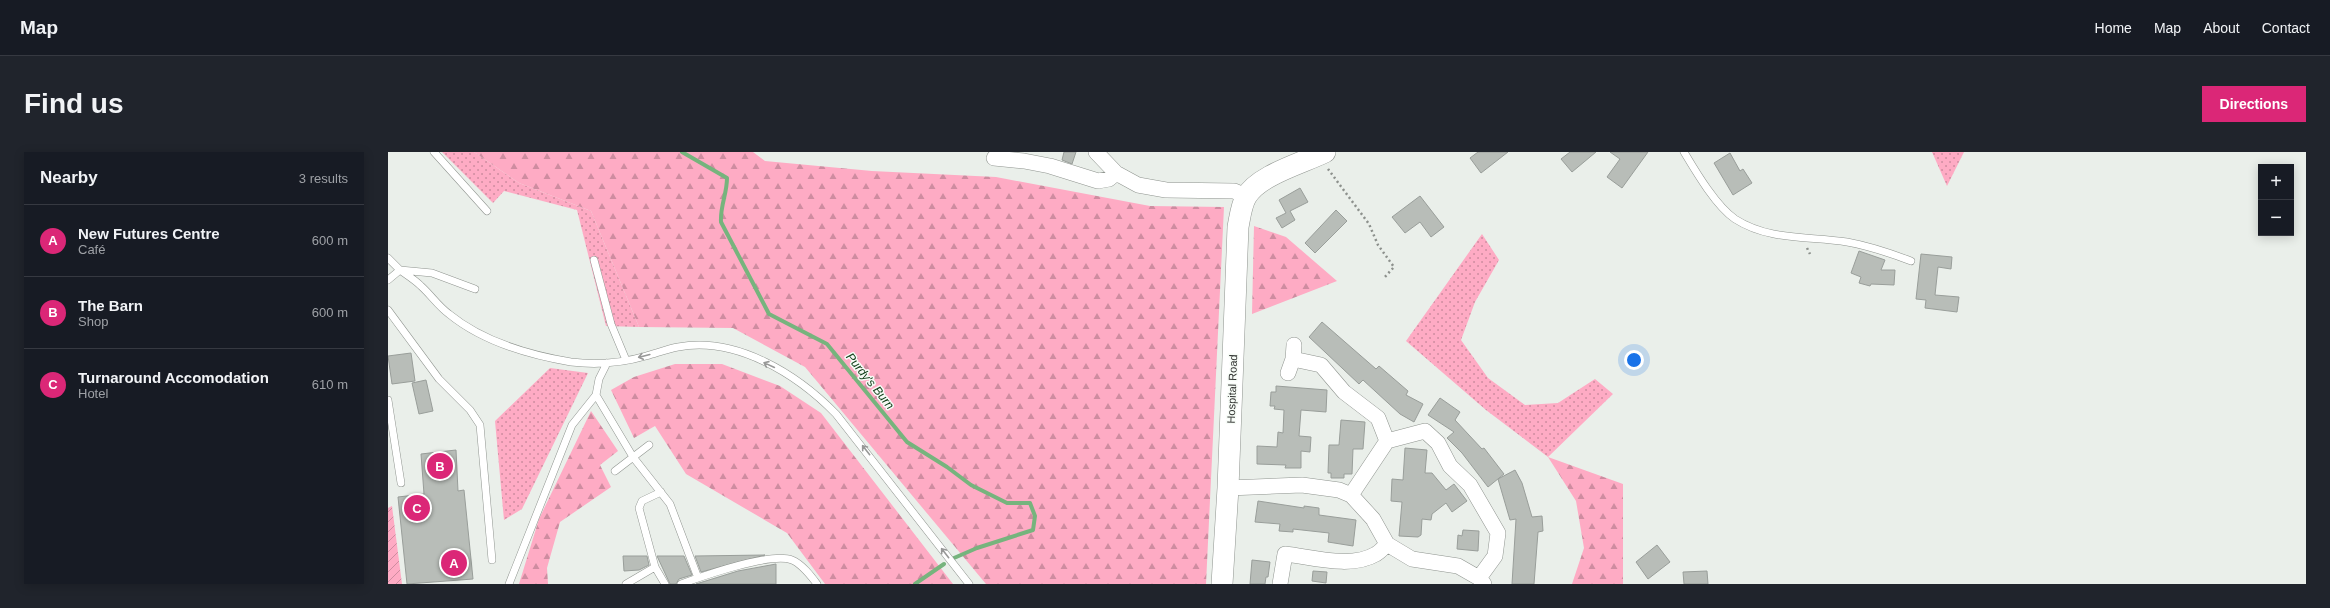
<!DOCTYPE html>
<meta charset="utf-8">
<style>
:root{--surface:#171b24;--page:#20242c;--text:#f1f3f6;--muted:#9ea1a6;--line:#363941;--accent:#db2777}
body{margin:0;font-family:Arial,sans-serif;background:var(--page);color:var(--text)}
.controls{position:absolute;right:12px;top:12px;display:grid;overflow:hidden;border-radius:0px;box-shadow:0 2px 10px #0003}
.controls button{width:36px;height:36px;display:grid;place-items:center;padding:0;border:0;border-bottom:1px solid var(--line);background:var(--surface);color:var(--text);font:20px sans-serif}
.you{position:absolute;left:1246px;top:208px;width:14px;height:14px;margin:-10px;border:3px solid #fff;border-radius:50%;background:#1a73e8;box-shadow:0 0 0 6px #1a73e833}
.badge{display:grid;place-items:center;width:26px;height:26px;border-radius:50%;background:var(--accent);color:#fff;font-size:13px;font-weight:700}
.pin{position:absolute;translate:-50% -50%;border:2px solid #fff;box-shadow:0 1px 4px #0006}
.list{margin:0;padding:0;list-style:none}
h2{display:flex;justify-content:space-between;align-items:center;height:52px;margin:0;padding:0 16px;font-size:17px}
h2 small{font-size:13px;font-weight:400;color:var(--muted)}
.list li{display:grid;grid-template-columns:26px 1fr auto;gap:12px;align-items:center;box-sizing:border-box;height:72px;padding:0 16px;border-top:1px solid var(--line)}
.list b{display:block;font-size:15px;white-space:nowrap}
.list p{margin:0;font-size:13px;white-space:nowrap;color:var(--muted)}
.list em{font-size:13px;font-style:normal;color:var(--muted)}
.map{position:relative;flex:none;width:1918px;height:432px;overflow:hidden;border-radius:0px}
header{display:flex;align-items:center;gap:24px;box-sizing:border-box;height:56px;padding:0 20px;background:var(--surface);border-bottom:1px solid var(--line)}
header strong{font-size:19px}
nav{display:flex;gap:22px;margin-inline-start:auto;font-size:14px}
.intro{display:flex;align-items:center;justify-content:space-between;box-sizing:border-box;height:96px;padding:0 24px}
h1{margin:0;font-size:28px}
.button{padding:10px 18px;border-radius:0px;background:var(--accent);color:#fff;font-size:14px;font-weight:700}
main{display:flex;gap:24px;padding:0 24px}
aside{flex:1;background:var(--surface);border-radius:0px;box-shadow:0 2px 10px #0003}
.map>svg:first-child{display:block}
.grass{fill:url(#grass-dots)}
.forest{fill:url(#forest-firs)}
.garden{fill:url(#garden-furrows)}
.lines{fill:none;stroke-linecap:round;stroke-linejoin:round}
.stream{stroke:#76b47d;stroke-width:4}
.building{fill:#b8bdb8;stroke:#999e9a}
.service-casing{stroke:#8f948f;stroke-width:8}
.minor-casing{stroke:#8f948f;stroke-width:16}
.secondary-casing{stroke:#8f948f;stroke-width:22}
.path{stroke:#8c908c;stroke-width:2.5;stroke-dasharray:2 3;stroke-linecap:butt}
.service{stroke:#fff;stroke-width:7}
.minor{stroke:#fff;stroke-width:15}
.secondary{stroke:#fff;stroke-width:21}
.oneway{stroke:#979897}
.labels{text-anchor:middle;stroke-width:3;stroke-linejoin:round;paint-order:stroke}
.street-label{font-size:11px;fill:#2f312f;stroke:#f7fcf7}
.water-label{font-size:12px;font-style:italic;fill:#13401b;stroke:#f7fcf7}
</style>
<header>
<strong>Map</strong>
<nav><a>Home</a><a>Map</a><a>About</a><a>Contact</a></nav>
</header>
<div class="intro"><h1>Find us</h1><a class="button">Directions</a></div>
<main>
<aside>
<h2>Nearby<small>3 results</small></h2>
<ul class="list">
<li><span class="badge">A</span><div><b>New Futures Centre</b><p>Café</p></div><em>600 m</em></li>
<li><span class="badge">B</span><div><b>The Barn</b><p>Shop</p></div><em>600 m</em></li>
<li><span class="badge">C</span><div><b>Turnaround Accomodation</b><p>Hotel</p></div><em>610 m</em></li>
</ul>
</aside>
<div class="map">
<svg width="1918" height="432" viewBox="0 0 1918 432">
<defs>
<pattern id="grass-dots" width="8" height="8" patternUnits="userSpaceOnUse"><rect width="8" height="8" fill="#feabc4"/><path d="M2 2h.1M6 6h.1" fill="none" stroke="#ce8ca0" stroke-width="1.8" stroke-linecap="round"/></pattern>
<pattern id="forest-firs" width="22" height="20" patternUnits="userSpaceOnUse"><rect width="22" height="20" fill="#feabc4"/><path d="M5 1l3.5 6h-7zM16 11l3.5 6h-7z" fill="#ce8ca0"/></pattern>
<pattern id="garden-furrows" width="10" height="10" patternUnits="userSpaceOnUse"><rect width="10" height="10" fill="#feabc4"/><path d="M-1 1l2-2M0 10L10 0M9 11l2-2" fill="none" stroke="#ce8ca0"/></pattern>
</defs>
<rect width="100%" height="100%" fill="#eaefea"/>
<path class="grass" d="M 54,0 L 86,0 L 131,31 L 203,59 L 251,175 L 218,174 L 189,58 L 116,39 L 105,51 Z
M 1544,0 L 1576,0 L 1559,34 Z
M 1094,82 L 1111,108 L 1087,150 L 1073,188 L 1100,226 L 1137,253 L 1170,251 L 1207,227 L 1225,242 L 1160,305 L 1098,258 L 1018,189 Z
M 162,216 L 200,221 L 134,357 L 116,368 L 107,269 Z"/>
<path class="forest" d="M 86,0 L 365,0 L 377,9 L 484,19 L 608,25 L 762,54 L 836,55 L 818,432 L 598,432 L 417,215 L 345,176 L 251,175 L 203,59 L 131,31 Z
M 866,74 L 898,85 L 949,129 L 864,162 Z
M 287,212 L 334,212 L 392,234 L 433,261 L 565,432 L 437,432 L 399,381 L 298,322 L 267,274 L 246,286 L 223,238 L 246,225 Z
M 203,259 L 230,299 L 212,313 L 223,335 L 172,370 L 159,416 L 160,432 L 131,432 L 151,367 Z
M 1160,305 L 1235,332 L 1235,432 L 1184,432 L 1196,396 L 1188,349 Z"/>
<path class="garden" d="M 4,354 L 14,432 L 0,432 L 0,356 Z"/>
<g class="lines">
<path class="stream" d="M 294,0 L 339,26 C 339,42 332,54 333,70 L 381,162 L 439,192 L 519,290 L 559,315 L 583,333 L 619,351 L 642,351 L 647,364 L 645,378 L 589,396 L 566,406
M 527,432 L 556,412"/>
</g>
<path class="building" d="M 676,0 L 688,0 L 684,12 L 674,8 Z
M 1090,0 L 1120,0 L 1093,21 L 1082,6 Z
M 1182,0 L 1208,0 L 1184,20 L 1173,7 Z
M 1222,0 L 1260,0 L 1234,36 L 1219,25 L 1232,7 Z
M 1342,1 L 1352,19 L 1355,17 L 1364,31 L 1345,43 L 1326,11 Z
M 912,36 L 920,50 L 902,59 L 907,68 L 894,76 L 888,66 L 898,61 L 891,48 Z
M 1032,44 L 1056,75 L 1043,85 L 1032,70 L 1017,81 L 1004,65 Z
M 948,58 L 959,69 L 927,101 L 917,91 Z
M 1471,99 L 1497,108 L 1493,118 L 1507,118 L 1506,133 L 1483,132 L 1482,134 L 1471,131 L 1473,125 L 1463,121 Z
M 1533,102 L 1564,105 L 1563,117 L 1550,115 L 1547,143 L 1571,145 L 1569,160 L 1537,156 L 1538,148 L 1528,147 Z
M 934,170 L 988,217 L 991,214 L 1020,239 L 1018,243 L 1035,252 L 1026,270 L 1012,262 L 975,228 L 971,232 L 921,185 Z
M 23,201 L 27,229 L 4,232 L 0,204 Z
M 38,228 L 45,259 L 31,262 L 24,231 Z
M 888,234 L 939,238 L 938,260 L 913,258 L 911,284 L 923,285 L 922,300 L 913,299 L 913,316 L 897,316 L 898,313 L 869,312 L 869,294 L 889,295 L 890,280 L 895,281 L 896,258 L 886,257 L 887,254 L 882,254 L 883,240 L 888,240 Z
M 1052,246 L 1072,260 L 1067,268 L 1094,297 L 1096,296 L 1116,322 L 1100,335 L 1074,301 L 1059,286 L 1066,280 L 1040,263 Z
M 953,268 L 977,270 L 975,297 L 965,297 L 964,322 L 956,322 L 956,326 L 943,326 L 943,321 L 940,321 L 941,293 L 951,293 Z
M 1017,296 L 1039,298 L 1037,321 L 1044,321 L 1058,338 L 1066,332 L 1079,349 L 1064,360 L 1058,351 L 1044,362 L 1043,368 L 1034,367 L 1033,383 L 1030,385 L 1011,384 L 1014,350 L 1003,349 L 1004,327 L 1015,328 Z
M 68,298 L 70,339 L 76,338 L 85,427 L 19,432 L 10,345 L 36,342 L 33,302 Z
M 1127,318 L 1134,331 L 1144,365 L 1154,364 L 1155,379 L 1150,380 L 1146,432 L 1124,432 L 1128,367 L 1122,368 L 1110,327 Z
M 870,349 L 916,356 L 916,354 L 931,356 L 931,363 L 968,368 L 965,394 L 940,390 L 941,381 L 905,377 L 905,380 L 891,379 L 892,372 L 867,370 Z
M 1075,378 L 1091,379 L 1090,399 L 1069,397 L 1070,383 L 1074,384 Z
M 1269,393 L 1282,410 L 1260,427 L 1248,410 Z
M 377,403 L 313,420 L 307,404 Z
M 235,404 L 259,404 L 261,413 L 251,418 L 236,419 Z
M 269,404 L 296,404 L 304,423 L 291,427 L 288,432 L 282,432 Z
M 864,408 L 882,410 L 880,425 L 878,425 L 877,432 L 862,432 Z
M 388,412 L 388,432 L 308,432 L 350,419 Z
M 925,419 L 939,420 L 938,431 L 924,429 Z
M 1319,419 L 1320,432 L 1296,432 L 1295,420 Z"/>
<g class="lines">
<g class="service-casing">
<path id="service" d="M 46,0 L 99,59
M 1296,0 C 1308,20 1328,54 1347,67 C 1381,89 1422,84 1459,90 C 1481,94 1502,101 1523,109
M 0,106 L 12,118 L 44,121 L 87,137
M 206,108 L 223,172 L 238,208
M 0,128 L 12,118 C 19,123 27,128 33,134 C 43,143 50,154 61,162 C 94,189 141,203 183,210 C 208,213 234,211 258,204 C 269,201 279,197 290,195 C 348,184 409,222 448,262 L 581,432
M 0,158 L 51,227 L 82,258 L 92,273 L 104,408
M 219,211 L 211,227 L 208,243 L 245,305 L 282,352 L 310,426
M 0,248 L 13,331
M 227,319 L 261,293
M 273,340 L 254,349 L 251,356 L 267,415 L 277,432
M 121,432 L 184,273 L 208,243
M 238,432 L 267,415
M 293,432 C 315,424 383,400 404,408 C 414,412 423,424 429,432"/>
</g>
<g class="minor-casing">
<path id="minor" d="M 708,0 L 728,21 L 750,33 L 778,38 L 846,39 L 858,44
M 606,6 L 636,9 L 662,14 L 710,29 L 721,27 L 728,21
M 905,207 L 933,213 L 956,240 L 990,266 L 999,289
M 900,221 L 905,207 L 906,193
M 840,336 L 914,333 L 951,338 L 963,343 L 985,367 L 999,392 L 1024,407 L 1070,414 L 1091,426 L 1096,432
M 963,343 L 999,289 L 1037,279 L 1050,291 L 1062,314 L 1082,333 L 1110,381 L 1107,404 L 1091,426
M 892,432 L 897,402 C 924,405 963,417 988,402 C 992,400 996,395 999,392"/>
</g>
<g class="secondary-casing">
<path id="secondary" d="M 834,432 L 840,336 L 850,75 C 852,65 853,54 858,45 C 870,23 915,11 937,0"/>
</g>
<path class="path" d="M 940,17 L 981,72 L 990,93 L 1006,115 L 996,126
M 1419,96 L 1422,102"/>
<use href="#service" class="service"/>
<use href="#minor" class="minor"/>
<use href="#secondary" class="secondary"/>
</g>
<defs><path id="oneway-shaft" d="M-6 0H5M1.5-3L5.5 0L1.5 3" fill="none" stroke-width="1.6" stroke-linecap="round" stroke-linejoin="round"/></defs>
<g class="oneway">
<use href="#oneway-shaft" transform="translate(256 204) rotate(166)"/>
<use href="#oneway-shaft" transform="translate(381 213) rotate(-155)"/>
<use href="#oneway-shaft" transform="translate(478 298) rotate(-128)"/>
<use href="#oneway-shaft" transform="translate(557 401) rotate(-128)"/>
</g>
<g class="labels">
<g class="street-label">
<text transform="translate(844 237) rotate(-88)" y="4">Hospital Road</text>
</g>
<g class="water-label">
<text transform="translate(482 229) rotate(51)" y="4">Purdy's Burn</text>
</g>
</g>
</svg>
<div class="controls">
<button>+</button>
<button>−</button>
</div>
<div class="you"></div>
<div class="pin badge" style="left:66px;top:411px">A</div>
<div class="pin badge" style="left:52px;top:314px">B</div>
<div class="pin badge" style="left:29px;top:356px">C</div>
</div>
</main>
